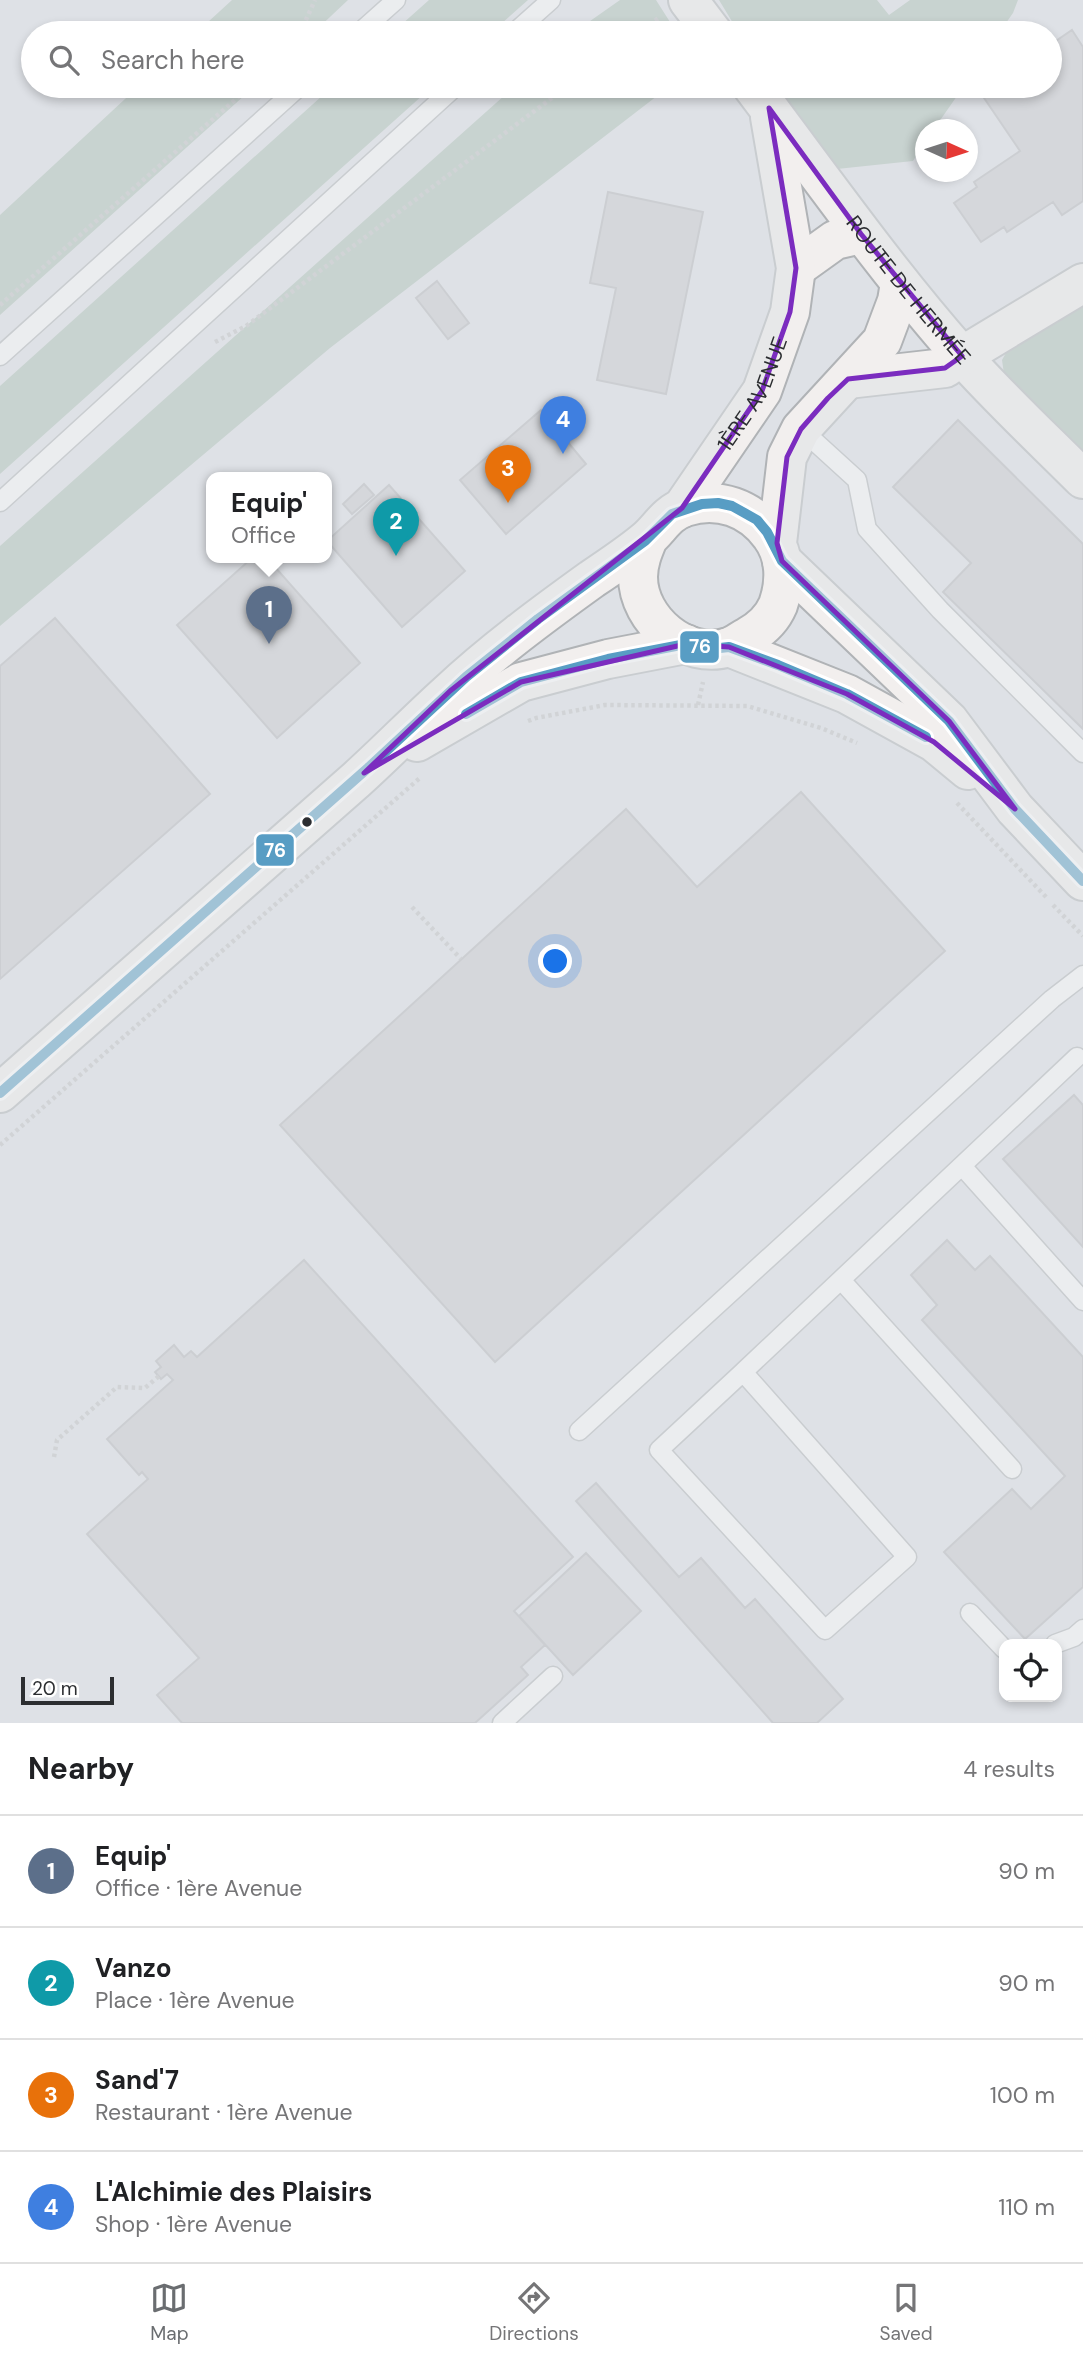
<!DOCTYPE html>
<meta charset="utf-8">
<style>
:root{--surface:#fff;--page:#f2f2f2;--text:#202124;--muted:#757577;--line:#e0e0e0;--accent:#6a6d70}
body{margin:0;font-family:"DM Sans",sans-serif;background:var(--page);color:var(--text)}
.controls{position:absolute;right:21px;bottom:21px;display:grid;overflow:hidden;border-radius:14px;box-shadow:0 4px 10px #0003}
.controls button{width:63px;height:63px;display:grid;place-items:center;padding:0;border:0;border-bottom:2px solid var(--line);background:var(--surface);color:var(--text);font:35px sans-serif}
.compass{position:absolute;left:915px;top:119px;width:63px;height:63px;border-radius:50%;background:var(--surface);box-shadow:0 4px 10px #0003;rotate:93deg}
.scale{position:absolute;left:21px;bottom:18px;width:93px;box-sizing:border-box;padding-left:7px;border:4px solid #2c2e31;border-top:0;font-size:19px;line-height:24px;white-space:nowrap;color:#2c2e31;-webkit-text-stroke:5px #fff;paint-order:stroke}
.you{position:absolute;left:556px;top:962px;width:24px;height:24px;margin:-18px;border:5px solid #fff;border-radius:50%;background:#1a73e8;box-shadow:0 0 0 10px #1a73e833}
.badge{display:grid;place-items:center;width:46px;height:46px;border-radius:50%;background:var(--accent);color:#fff;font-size:23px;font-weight:700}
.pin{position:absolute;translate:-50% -58px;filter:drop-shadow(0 2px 4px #0008)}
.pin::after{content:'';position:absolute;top:37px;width:24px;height:21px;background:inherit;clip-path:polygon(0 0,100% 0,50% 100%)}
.popup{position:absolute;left:206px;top:472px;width:126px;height:91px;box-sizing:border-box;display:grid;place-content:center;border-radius:14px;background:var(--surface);filter:drop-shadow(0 2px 5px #0005);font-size:23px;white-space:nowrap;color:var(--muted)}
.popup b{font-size:26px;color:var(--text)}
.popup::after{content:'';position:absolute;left:50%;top:100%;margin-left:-14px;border:14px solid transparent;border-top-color:var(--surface)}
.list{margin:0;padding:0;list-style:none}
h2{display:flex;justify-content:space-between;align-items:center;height:91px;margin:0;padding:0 28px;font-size:30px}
h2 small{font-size:23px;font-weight:400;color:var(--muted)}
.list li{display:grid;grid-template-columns:46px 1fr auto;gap:21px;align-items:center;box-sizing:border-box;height:112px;padding:0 28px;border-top:2px solid var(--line)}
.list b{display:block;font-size:26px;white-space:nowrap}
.list p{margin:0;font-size:23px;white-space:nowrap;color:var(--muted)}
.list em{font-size:23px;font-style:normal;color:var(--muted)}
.icon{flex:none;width:38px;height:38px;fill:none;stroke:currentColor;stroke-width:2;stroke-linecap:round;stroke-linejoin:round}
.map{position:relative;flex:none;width:1083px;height:1723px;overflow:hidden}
.search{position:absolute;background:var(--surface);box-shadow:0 4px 10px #0003;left:21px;right:21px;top:21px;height:77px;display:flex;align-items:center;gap:18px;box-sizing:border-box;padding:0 24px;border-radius:38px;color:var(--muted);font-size:26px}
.sheet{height:539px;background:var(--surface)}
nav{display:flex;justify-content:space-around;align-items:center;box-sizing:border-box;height:98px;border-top:2px solid var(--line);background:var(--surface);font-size:19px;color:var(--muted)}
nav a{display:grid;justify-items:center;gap:4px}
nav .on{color:var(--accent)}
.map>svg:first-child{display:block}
.forest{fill:#aec0b7}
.building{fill:#c9cace;stroke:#b6b7bb;stroke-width:2}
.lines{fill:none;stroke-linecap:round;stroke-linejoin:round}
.lane-casing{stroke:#b0b3b6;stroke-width:21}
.secondary-casing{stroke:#b0b3b6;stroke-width:42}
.path{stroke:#c1c2c4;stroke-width:4.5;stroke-dasharray:3.5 3.5;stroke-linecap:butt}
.lane{stroke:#fafafb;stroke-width:18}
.secondary{stroke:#f2efee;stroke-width:38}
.bus-1-casing{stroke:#fff;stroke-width:16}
.bus-1{stroke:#589dc4;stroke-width:10}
.marked{fill:none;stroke:#7b2cbf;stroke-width:5;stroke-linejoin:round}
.bus-dot{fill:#2c2e31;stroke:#fff;stroke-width:2.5}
.labels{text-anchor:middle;stroke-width:5;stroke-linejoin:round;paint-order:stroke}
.street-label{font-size:21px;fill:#2c2e31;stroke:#fff}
.line-badge{stroke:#fff;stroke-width:2.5}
.badge-label{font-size:19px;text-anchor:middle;font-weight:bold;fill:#fff}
</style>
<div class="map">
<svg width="1083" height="1723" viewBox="0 0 1083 1723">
<rect width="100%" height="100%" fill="#dee1e6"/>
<path class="forest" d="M 232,0 L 348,0 L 313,33 L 196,33 Z
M 429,0 L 528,0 L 491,33 L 392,33 Z
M 620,0 L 656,0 L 677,33 L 573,33 Z
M 719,0 L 877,0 L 889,15 L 910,0 L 1018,0 L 1013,13 L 999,33 L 739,33 Z
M 139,86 L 255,86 L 0,315 L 0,215 Z
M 333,86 L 433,86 L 0,474 L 0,386 Z
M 515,86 L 670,86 L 330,348 L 0,626 L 0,546 Z
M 773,86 L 964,86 L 934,129 L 926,130 L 925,142 L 913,161 L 837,169 Z
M 1083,283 L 1083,460 L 1006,388 L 1002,360 L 1026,317 Z"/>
<path class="building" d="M 1072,30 L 1083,47 L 1083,201 L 1062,215 L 1053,202 L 1007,232 L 1004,227 L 981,242 L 954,203 L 977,187 L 974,182 L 1020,151 L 980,92 L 989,86 L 1050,86 L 1050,45 Z
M 608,192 L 703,212 L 666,394 L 597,380 L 616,288 L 590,283 Z
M 437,281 L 469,323 L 448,339 L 416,298 Z
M 541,410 L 586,464 L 506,534 L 460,480 Z
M 958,420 L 1083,544 L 1083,729 L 943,592 L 971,563 L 893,487 Z
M 364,484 L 374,495 L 352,514 L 343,504 Z
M 389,485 L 465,571 L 402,627 L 327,541 Z
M 252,558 L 267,558 L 360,663 L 277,738 L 177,625 Z
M 55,618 L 210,794 L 0,979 L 0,666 Z
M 801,792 L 945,951 L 495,1362 L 280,1125 L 626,809 L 697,887 Z
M 1074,1095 L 1083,1105 L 1083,1247 L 1003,1159 Z
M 947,1240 L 975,1270 L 990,1256 L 1083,1357 L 1083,1587 L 1025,1639 L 944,1552 L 1012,1489 L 1031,1509 L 1065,1476 L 922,1320 L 937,1305 L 911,1275 Z
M 304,1260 L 573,1557 L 514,1611 L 545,1645 L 521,1667 L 528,1675 L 475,1723 L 182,1723 L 157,1695 L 199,1658 L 87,1534 L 148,1479 L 142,1472 L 139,1475 L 107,1439 L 173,1380 L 167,1374 L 161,1379 L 155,1372 L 161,1367 L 156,1361 L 174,1345 L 184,1357 L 191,1351 L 197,1357 Z
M 596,1483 L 679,1577 L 701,1558 L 745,1608 L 755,1599 L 843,1699 L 817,1723 L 773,1723 L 576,1501 Z
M 586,1553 L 641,1611 L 573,1675 L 519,1616 Z"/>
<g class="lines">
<g class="lane-casing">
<path id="lane" d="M 359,33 L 396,0
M 514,33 L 551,0
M 0,356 L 300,86
M 801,429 L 857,480 L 867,529 L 940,610 L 1083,753
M 0,502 L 456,86
M 962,1166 L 1083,1301
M 841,1280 L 1012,1469
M 743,1372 L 659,1450 L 825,1630 L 907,1557 L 743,1372 L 1077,1057
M 579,1431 L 1052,999 L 1083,975
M 970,1613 L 1004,1649
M 1055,1644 L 1074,1637 L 1083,1629
M 502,1723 L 553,1676"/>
</g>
<g class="secondary-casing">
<g id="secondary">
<path d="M 688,0 L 713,33"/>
<path id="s1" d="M 752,86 C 820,176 885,269 960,354 C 999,398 1042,438 1083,479"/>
<path d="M 796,268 L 835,240 L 861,234"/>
<path d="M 848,379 L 945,368 L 962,356 L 1083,283"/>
<path id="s2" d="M 682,508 L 762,391 L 790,312 L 796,268 L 770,117"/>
<path d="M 777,543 L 787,457 L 801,429 L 882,341 L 897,301 L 900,283"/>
<path d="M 782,561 L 949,721 L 1015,809 L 1083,881"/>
<path d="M 729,647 L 847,694 L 934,742 L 968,770"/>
<path d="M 417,742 L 521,682 L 608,659 L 686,644"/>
<path d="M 0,1093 C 119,989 237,884 356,780 C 387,752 416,722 447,694 C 492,652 542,615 592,579 C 610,567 628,555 645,541 C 660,529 665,514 685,507 C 718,496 751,508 771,536 C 786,556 786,582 778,605 C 772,619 760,630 747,637 C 741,640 735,645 729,647 C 686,661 638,620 638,577 C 638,563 643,551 648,539"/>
</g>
</g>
<path class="path" d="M 300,33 L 315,0
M 638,33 L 660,17
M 0,305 L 251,86
M 215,342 L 246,326 L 568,86
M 698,705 L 703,682
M 528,721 L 536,718 L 605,705 L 747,706 L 821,728 L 857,743
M 957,803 L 1047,898
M 1053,905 L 1083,936
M 412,907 L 461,959
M 0,1145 L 421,777
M 54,1457 L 57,1440 L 117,1387 L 145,1388 L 159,1376"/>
<use href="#lane" class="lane"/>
<use href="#secondary" class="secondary"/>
<g class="bus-1-casing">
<path id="bus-1" d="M 466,714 L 521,682 L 608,659 L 686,644 L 711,649 L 729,647 L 778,665 L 847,694 L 926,737
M 0,1093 L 368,768 L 466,677 L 538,619 L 645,541 L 672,514 L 702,504 L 718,503 L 732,506 L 757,520 L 767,532 L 782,561 L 949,721 L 1015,809 L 1083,881"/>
</g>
<use href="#bus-1" class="bus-1"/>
</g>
<path d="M0 0H1083V1723H0ZM 769,108 L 861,234 L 962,356 L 945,368 L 848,379 L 828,398 L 801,429 L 787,457 L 777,543 L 782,561 L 949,721 L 1015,809 L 934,742 L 847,694 L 729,647 L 686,644 L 521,682 L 364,773 L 450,691 L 682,508 L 762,391 L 790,312 L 796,268 Z" fill="#dee1e6" fill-opacity=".55" fill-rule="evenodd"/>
<path class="marked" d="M 769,108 L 861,234 L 962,356 L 945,368 L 848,379 L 828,398 L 801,429 L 787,457 L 777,543 L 782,561 L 949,721 L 1015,809 L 934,742 L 847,694 L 729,647 L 686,644 L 521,682 L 364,773 L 450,691 L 682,508 L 762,391 L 790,312 L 796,268 Z"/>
<circle class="bus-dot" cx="307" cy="822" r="6"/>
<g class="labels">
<g class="street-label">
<text dy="7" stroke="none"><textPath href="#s1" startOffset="257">ROUTE DE HERMÉE</textPath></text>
<text dy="7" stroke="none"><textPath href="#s2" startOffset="135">1ÈRE AVENUE</textPath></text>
</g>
</g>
<g class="line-badge">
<rect x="679" y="630" width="41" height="34" rx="7" fill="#589dc4"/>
<rect x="255" y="833" width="40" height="34" rx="7" fill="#589dc4"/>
</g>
<g class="badge-label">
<text x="700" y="653">76</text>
<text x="275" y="857">76</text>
</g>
</svg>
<div class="controls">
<button><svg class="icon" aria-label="locate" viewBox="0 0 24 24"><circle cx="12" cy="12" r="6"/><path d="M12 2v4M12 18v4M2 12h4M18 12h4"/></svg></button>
</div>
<svg class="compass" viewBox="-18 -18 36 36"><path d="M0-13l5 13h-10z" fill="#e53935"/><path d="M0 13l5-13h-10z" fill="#757577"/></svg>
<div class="scale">20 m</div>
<div class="you"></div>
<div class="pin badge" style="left:269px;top:644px;background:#5c6f8a">1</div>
<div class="popup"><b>Equip'</b>Office</div>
<div class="pin badge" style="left:396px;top:556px;background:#0f9aa8">2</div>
<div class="pin badge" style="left:508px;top:503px;background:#e8710a">3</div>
<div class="pin badge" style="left:563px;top:454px;background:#3f7fe0">4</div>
<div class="search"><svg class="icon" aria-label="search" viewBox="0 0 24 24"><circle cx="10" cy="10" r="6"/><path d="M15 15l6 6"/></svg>Search here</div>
</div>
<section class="sheet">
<h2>Nearby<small>4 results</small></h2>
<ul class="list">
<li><span class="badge" style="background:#5c6f8a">1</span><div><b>Equip'</b><p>Office · 1ère Avenue</p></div><em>90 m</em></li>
<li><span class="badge" style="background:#0f9aa8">2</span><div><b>Vanzo</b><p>Place · 1ère Avenue</p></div><em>90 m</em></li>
<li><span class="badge" style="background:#e8710a">3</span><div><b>Sand'7</b><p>Restaurant · 1ère Avenue</p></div><em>100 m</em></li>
<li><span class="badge" style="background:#3f7fe0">4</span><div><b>L'Alchimie des Plaisirs</b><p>Shop · 1ère Avenue</p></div><em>110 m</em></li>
</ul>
</section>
<nav>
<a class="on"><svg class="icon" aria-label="map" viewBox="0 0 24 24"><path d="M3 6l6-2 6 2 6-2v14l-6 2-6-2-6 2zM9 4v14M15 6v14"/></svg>Map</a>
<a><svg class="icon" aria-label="directions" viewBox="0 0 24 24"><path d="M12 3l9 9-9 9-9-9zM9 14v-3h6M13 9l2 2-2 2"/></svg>Directions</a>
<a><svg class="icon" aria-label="saved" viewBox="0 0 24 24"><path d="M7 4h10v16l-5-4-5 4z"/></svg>Saved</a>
</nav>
